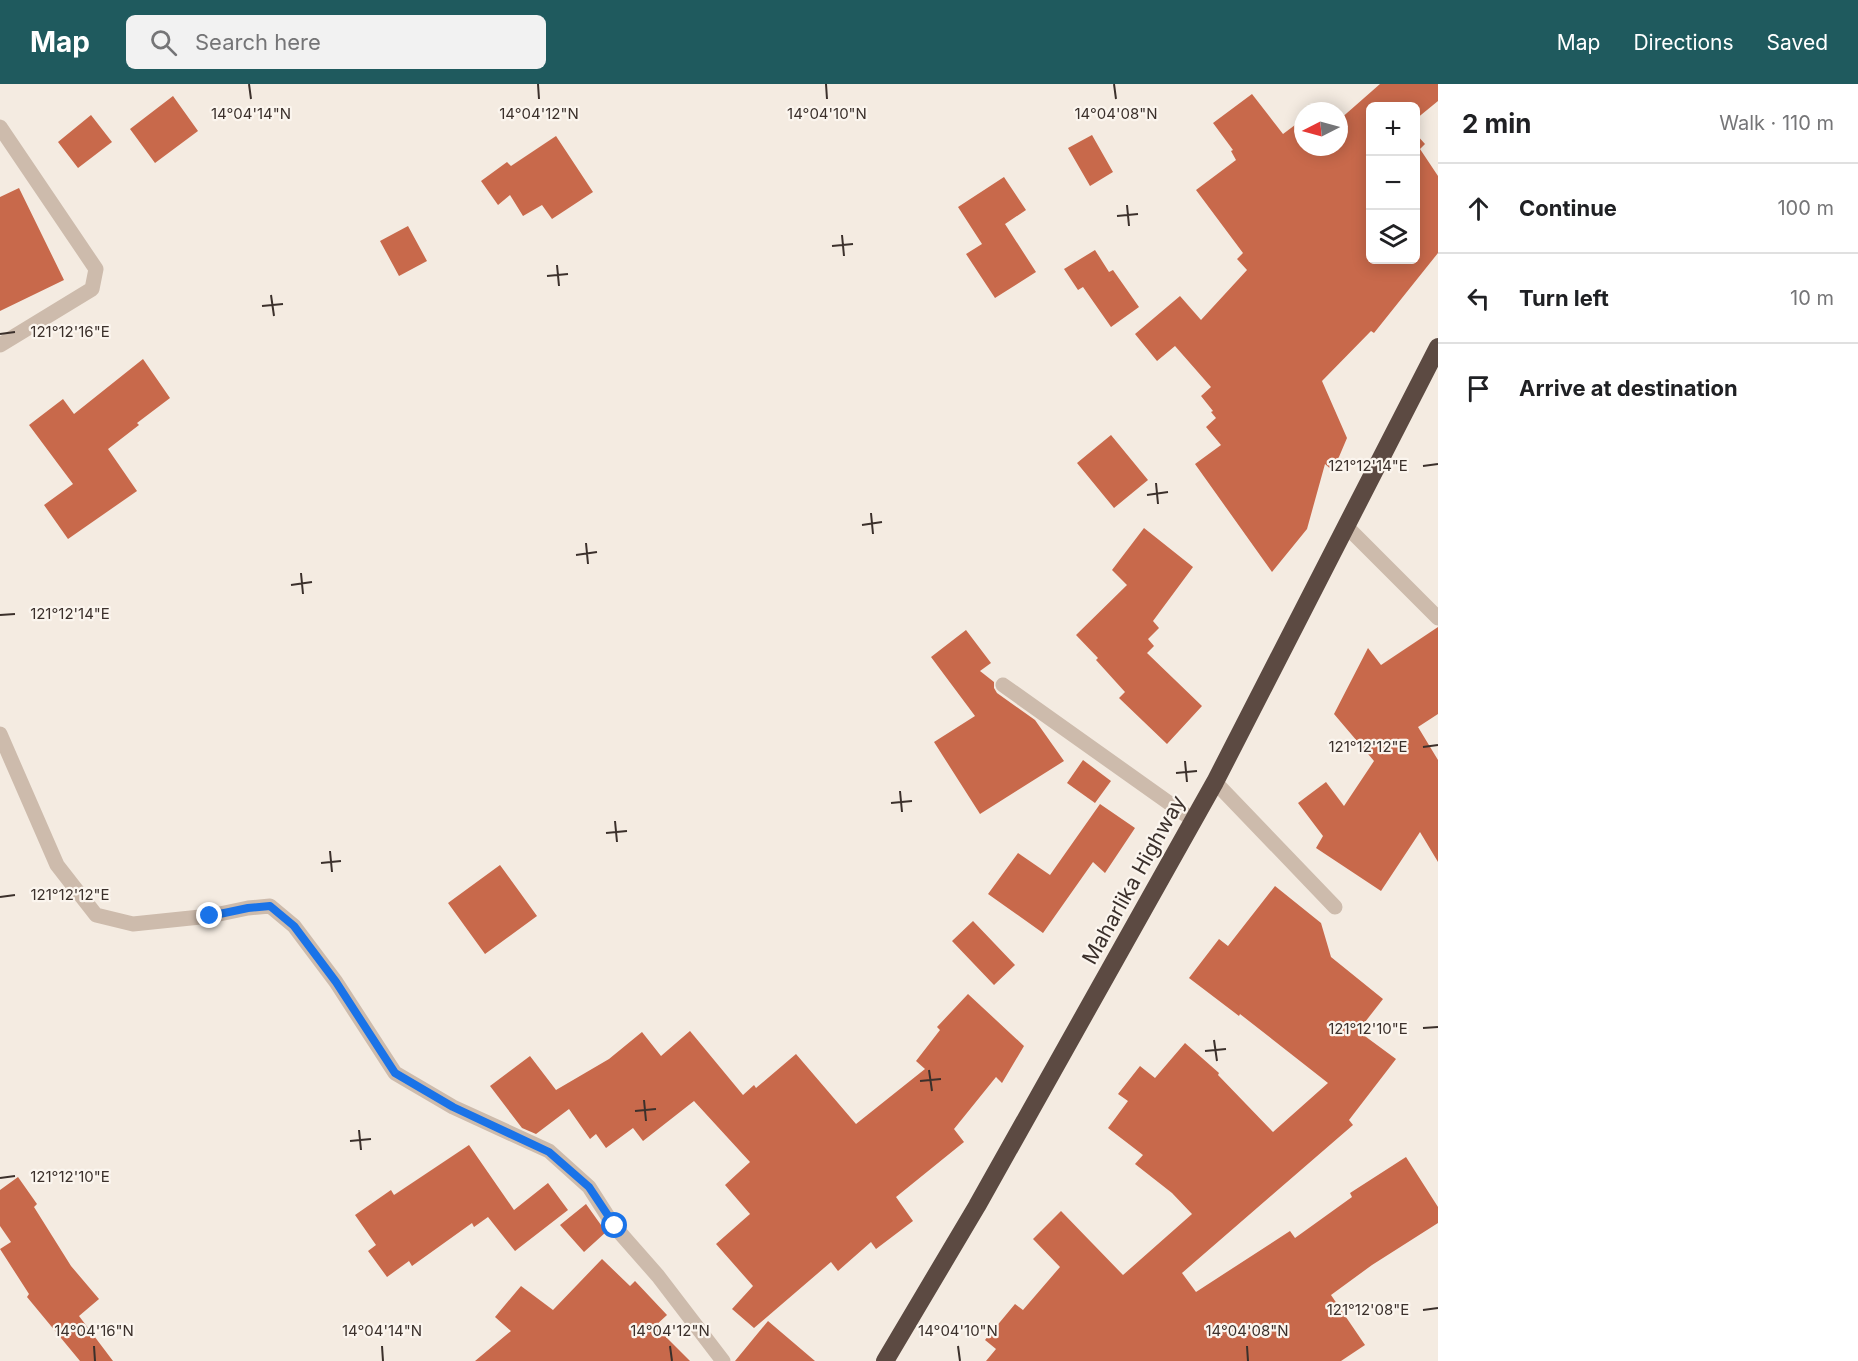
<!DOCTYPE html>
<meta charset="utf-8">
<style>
:root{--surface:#fff;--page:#f2f2f2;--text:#202124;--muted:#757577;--line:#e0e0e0;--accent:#1f5a5e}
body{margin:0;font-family:Inter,sans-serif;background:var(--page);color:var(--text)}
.controls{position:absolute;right:18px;top:18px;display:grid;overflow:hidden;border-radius:9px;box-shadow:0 3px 15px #0003}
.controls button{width:54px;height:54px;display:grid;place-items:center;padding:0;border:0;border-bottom:2px solid var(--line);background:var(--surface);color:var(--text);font:30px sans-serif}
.compass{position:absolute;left:1294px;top:18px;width:54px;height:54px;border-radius:50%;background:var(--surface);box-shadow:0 3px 15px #0003;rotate:264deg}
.stop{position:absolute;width:18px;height:18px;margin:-14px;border:4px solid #1a73e8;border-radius:50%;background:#fff}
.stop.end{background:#1a73e8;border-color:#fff;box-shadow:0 2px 6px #0008}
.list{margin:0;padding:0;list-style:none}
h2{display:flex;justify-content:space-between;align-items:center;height:78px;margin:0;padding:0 24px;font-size:26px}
h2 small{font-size:20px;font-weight:400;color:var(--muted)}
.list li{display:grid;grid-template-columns:39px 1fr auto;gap:18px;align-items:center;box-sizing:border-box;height:90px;padding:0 24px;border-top:2px solid var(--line)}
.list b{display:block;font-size:22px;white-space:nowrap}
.list em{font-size:20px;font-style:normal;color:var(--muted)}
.icon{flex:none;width:33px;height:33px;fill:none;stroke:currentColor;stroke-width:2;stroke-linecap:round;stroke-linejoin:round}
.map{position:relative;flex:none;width:1438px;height:1277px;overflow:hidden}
header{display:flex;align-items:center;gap:36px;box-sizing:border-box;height:84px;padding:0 30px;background:var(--accent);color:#fff}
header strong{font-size:28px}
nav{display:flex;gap:33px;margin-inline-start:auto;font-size:21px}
.search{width:420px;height:54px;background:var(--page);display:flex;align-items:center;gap:15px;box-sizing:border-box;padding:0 21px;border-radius:9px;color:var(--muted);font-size:22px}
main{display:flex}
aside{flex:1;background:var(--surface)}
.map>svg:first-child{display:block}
.building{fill:#c8694b}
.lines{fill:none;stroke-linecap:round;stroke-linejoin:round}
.minor{stroke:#cdbbac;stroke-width:15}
.highway{stroke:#5c4a42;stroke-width:18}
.route{stroke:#1a73e8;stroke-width:8}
.ticks{fill:none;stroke:#3b302b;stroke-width:2}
.labels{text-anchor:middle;stroke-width:4.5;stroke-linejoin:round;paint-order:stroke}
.street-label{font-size:21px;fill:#3b302b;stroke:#fbf5ee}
.ticks-label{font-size:15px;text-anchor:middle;fill:#3b302b;stroke:#fbf5ee;stroke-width:4.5;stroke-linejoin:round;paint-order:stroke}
</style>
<header>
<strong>Map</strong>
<div class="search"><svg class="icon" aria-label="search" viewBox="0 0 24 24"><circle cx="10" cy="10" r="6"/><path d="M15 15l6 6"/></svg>Search here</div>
<nav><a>Map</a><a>Directions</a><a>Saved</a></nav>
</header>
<main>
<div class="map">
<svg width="1438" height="1277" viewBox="0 0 1438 1277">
<rect width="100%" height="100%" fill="#f4ebe1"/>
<path class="building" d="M 1380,0 L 1438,0 L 1438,17 L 1416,35 L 1416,22 L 1371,22 L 1371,176 L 1416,176 L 1416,50 L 1425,60 L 1420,65 L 1438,92 L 1438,169 L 1374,249 L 1371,247 L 1322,297 L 1347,354 L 1333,387 L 1325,380 L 1307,445 L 1272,488 L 1195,380 L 1221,361 L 1206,343 L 1216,334 L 1211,328 L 1213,327 L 1201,312 L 1211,303 L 1175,262 L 1157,277 L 1135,250 L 1180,212 L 1201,236 L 1247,186 L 1237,175 L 1243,169 L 1196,106 L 1236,76 L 1231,67 L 1233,66 L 1213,39 L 1252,10 L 1283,50 L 1303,35 L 1303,63 L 1339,63 L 1339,36 Z
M 173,12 L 198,47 L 155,79 L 130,45 Z
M 91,31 L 112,58 L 78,84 L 58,58 Z
M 1092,51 L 1113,88 L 1090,102 L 1068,64 Z
M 556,52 L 593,108 L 552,135 L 542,121 L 523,132 L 510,111 L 498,121 L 481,97 L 507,78 L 511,82 Z
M 1004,93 L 1026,126 L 1005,140 L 1036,188 L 995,214 L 966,170 L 982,160 L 958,123 Z
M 19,104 L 64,196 L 0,227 L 0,113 Z
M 408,142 L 427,177 L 399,192 L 380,157 Z
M 1095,166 L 1109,188 L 1113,186 L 1139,223 L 1111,243 L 1083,203 L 1078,206 L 1064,185 Z
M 143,275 L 170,314 L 137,339 L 139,341 L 108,365 L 137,407 L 68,455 L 44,421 L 73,400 L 29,341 L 63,315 L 74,330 Z
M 1111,351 L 1148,396 L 1114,424 L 1077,379 Z
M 1144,444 L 1193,483 L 1153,537 L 1159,544 L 1148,555 L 1154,562 L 1147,569 L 1202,622 L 1167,660 L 1119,614 L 1125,608 L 1096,576 L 1098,574 L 1076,551 L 1127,501 L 1112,486 Z
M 1438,543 L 1438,630 L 1418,643 L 1438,676 L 1438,778 L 1420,748 L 1381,807 L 1316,764 L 1323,752 L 1298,719 L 1326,698 L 1344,722 L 1374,677 L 1334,630 L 1368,564 L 1381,581 Z
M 966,546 L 991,579 L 980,587 L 994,598 L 994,604 L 997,609 L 1035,636 L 1064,677 L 980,730 L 934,658 L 975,632 L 931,573 Z
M 1083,676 L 1111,697 L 1095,719 L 1067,699 Z
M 1100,720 L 1135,744 L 1105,789 L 1093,778 L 1043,849 L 988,810 L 1018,769 L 1050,791 Z
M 500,781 L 537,832 L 485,870 L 448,819 Z
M 1275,802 L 1321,839 L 1331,873 L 1383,915 L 1358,947 L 1396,975 L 1349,1036 L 1353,1041 L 1182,1189 L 1196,1208 L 1290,1147 L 1295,1154 L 1352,1113 L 1350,1109 L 1406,1073 L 1438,1123 L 1438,1139 L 1372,1181 L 1331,1211 L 1365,1261 L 1341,1277 L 986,1277 L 996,1265 L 985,1256 L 1015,1220 L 1023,1226 L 1060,1183 L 1033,1155 L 1061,1127 L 1123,1191 L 1192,1130 L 1172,1109 L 1135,1080 L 1143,1071 L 1108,1044 L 1128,1017 L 1118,1010 L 1140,982 L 1155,994 L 1185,959 L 1219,989 L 1218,991 L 1273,1048 L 1328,999 L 1240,930 L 1239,932 L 1189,894 L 1219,855 L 1228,862 Z
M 973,837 L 1015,881 L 994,901 L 952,857 Z
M 968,910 L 1024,962 L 1002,999 L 996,993 L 954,1045 L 964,1058 L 896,1113 L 913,1137 L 876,1165 L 871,1158 L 838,1187 L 831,1178 L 754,1244 L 732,1225 L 753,1202 L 716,1160 L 750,1130 L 725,1101 L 750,1078 L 694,1017 L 643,1057 L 633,1044 L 606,1064 L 596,1050 L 590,1055 L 569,1025 L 536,1050 L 522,1044 L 490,1002 L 530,972 L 556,1006 L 609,975 L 642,948 L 661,972 L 690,947 L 743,1011 L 754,1001 L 756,1004 L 796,970 L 856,1040 L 925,985 L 916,977 L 940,946 L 937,943 Z
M 469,1061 L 514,1126 L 548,1099 L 568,1126 L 515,1167 L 488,1133 L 474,1143 L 472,1139 L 412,1182 L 409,1177 L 387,1193 L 368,1167 L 376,1161 L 355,1131 L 391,1106 L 394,1111 Z
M 18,1093 L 37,1120 L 34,1123 L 71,1182 L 99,1215 L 79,1232 L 113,1277 L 80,1277 L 27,1213 L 29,1210 L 0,1165 L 11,1158 L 0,1142 L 0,1106 Z
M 586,1120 L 606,1148 L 584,1168 L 560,1141 Z
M 602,1175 L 630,1202 L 635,1197 L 667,1231 L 655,1242 L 690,1277 L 475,1277 L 511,1247 L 495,1233 L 521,1202 L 553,1226 Z
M 768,1237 L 815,1277 L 735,1277 Z"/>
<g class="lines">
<path class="minor" d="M 0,43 L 96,185 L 92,205 L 0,261
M 1347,443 L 1438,534
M 1003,601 L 1193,736
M 0,650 L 57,781 L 96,831 L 133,840 L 210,832 L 248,824 L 270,822 L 294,842 L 336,898 L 395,989 L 453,1023 L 549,1067 L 589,1103 L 614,1142 L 658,1192 L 723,1277
M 1215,698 L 1335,823"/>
<path class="highway" d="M 885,1277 L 977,1122 L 1215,698 L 1438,263"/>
</g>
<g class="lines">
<path class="route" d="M 210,832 L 248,824 L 270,822 L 294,842 L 336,898 L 395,989 L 453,1023 L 549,1068 L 589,1103 L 615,1142"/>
</g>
<path class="ticks" d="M 249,0 L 251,15M 538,0 L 539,15M 826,0 L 827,15M 1114,0 L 1116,15M 1127,121 L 1129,142M 1117,132 L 1138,130M 842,151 L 844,172M 832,162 L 853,160M 557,181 L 559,202M 547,192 L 568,190M 271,211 L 274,232M 262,222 L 283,220M 0,250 L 15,248M 1423,382 L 1438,380M 1156,399 L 1158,420M 1147,411 L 1168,408M 871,429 L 873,450M 862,441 L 882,438M 586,459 L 588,480M 576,471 L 597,468M 301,489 L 303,510M 291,501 L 312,498M 0,531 L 15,530M 1423,663 L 1438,661M 1185,677 L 1187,698M 1176,689 L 1197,687M 900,707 L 902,728M 891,719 L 912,717M 615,737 L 617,758M 606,749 L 627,747M 330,767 L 332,788M 321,779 L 341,777M 0,813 L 15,811M 1423,944 L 1438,943M 1214,956 L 1217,977M 1205,967 L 1226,965M 929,986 L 932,1007M 920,997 L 941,995M 644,1016 L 646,1037M 635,1027 L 656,1025M 359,1046 L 361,1066M 350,1057 L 371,1055M 0,1094 L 15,1092M 1423,1226 L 1438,1224M 94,1262 L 95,1277M 382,1262 L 383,1277M 670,1262 L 672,1277M 958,1262 L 960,1277M 1247,1262 L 1248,1277"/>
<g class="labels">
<g class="street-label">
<text transform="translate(1134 796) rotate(-61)" y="7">Maharlika Highway</text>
</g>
</g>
<g class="ticks-label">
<text x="251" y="35">14°04'14"N</text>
<text x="539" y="35">14°04'12"N</text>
<text x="827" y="35">14°04'10"N</text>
<text x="1116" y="35">14°04'08"N</text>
<text x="70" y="253">121°12'16"E</text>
<text x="1368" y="387">121°12'14"E</text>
<text x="70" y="535">121°12'14"E</text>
<text x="1368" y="668">121°12'12"E</text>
<text x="70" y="816">121°12'12"E</text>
<text x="1368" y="950">121°12'10"E</text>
<text x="70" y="1098">121°12'10"E</text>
<text x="1368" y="1231">121°12'08"E</text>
<text x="94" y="1252">14°04'16"N</text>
<text x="382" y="1252">14°04'14"N</text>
<text x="670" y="1252">14°04'12"N</text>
<text x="958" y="1252">14°04'10"N</text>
<text x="1247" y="1252">14°04'08"N</text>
</g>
</svg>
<div class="controls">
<button>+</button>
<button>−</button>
<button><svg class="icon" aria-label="layers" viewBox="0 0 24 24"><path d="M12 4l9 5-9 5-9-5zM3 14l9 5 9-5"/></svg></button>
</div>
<svg class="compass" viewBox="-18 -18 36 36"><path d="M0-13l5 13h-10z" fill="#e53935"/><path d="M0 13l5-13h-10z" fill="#757577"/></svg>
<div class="stop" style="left:615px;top:1142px"></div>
<div class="stop end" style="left:210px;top:832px"></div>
</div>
<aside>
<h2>2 min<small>Walk · 110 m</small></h2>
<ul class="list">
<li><svg class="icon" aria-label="ahead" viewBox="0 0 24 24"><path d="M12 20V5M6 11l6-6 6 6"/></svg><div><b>Continue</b></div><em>100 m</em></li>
<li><svg class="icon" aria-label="left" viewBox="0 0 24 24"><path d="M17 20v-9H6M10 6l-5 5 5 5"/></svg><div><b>Turn left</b></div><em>10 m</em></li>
<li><svg class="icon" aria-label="arrive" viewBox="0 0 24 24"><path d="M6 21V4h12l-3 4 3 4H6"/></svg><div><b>Arrive at destination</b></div></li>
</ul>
</aside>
</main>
